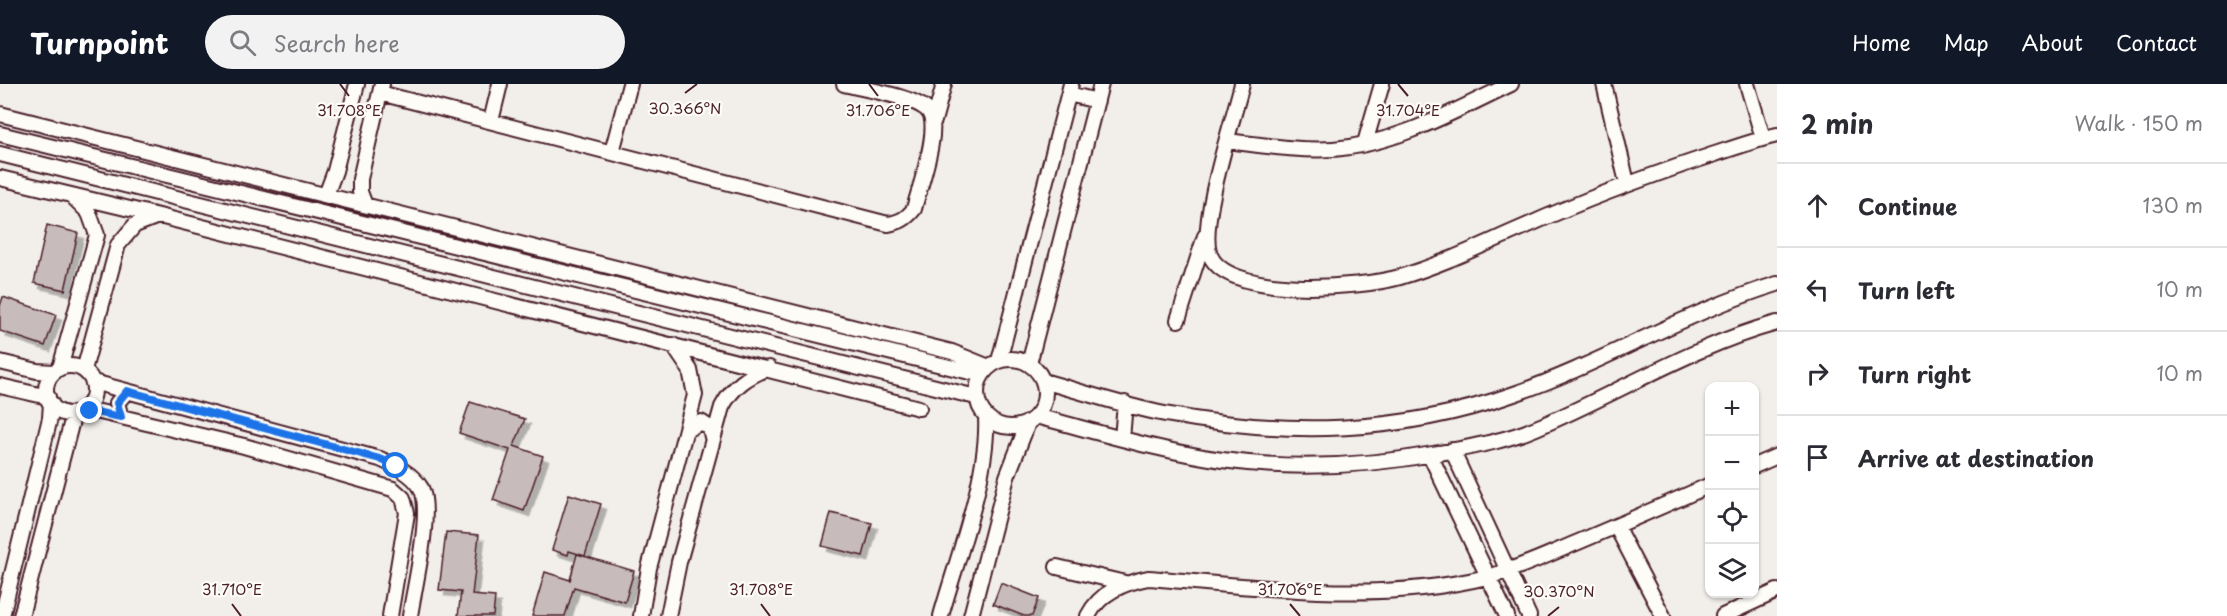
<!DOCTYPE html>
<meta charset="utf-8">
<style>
:root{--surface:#fff;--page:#f2f2f3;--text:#2b2b33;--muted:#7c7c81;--line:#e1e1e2;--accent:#111827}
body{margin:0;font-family:"Playpen Sans",sans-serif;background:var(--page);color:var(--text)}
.controls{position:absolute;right:18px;bottom:18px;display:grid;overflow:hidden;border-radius:12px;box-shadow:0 2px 4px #0004}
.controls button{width:54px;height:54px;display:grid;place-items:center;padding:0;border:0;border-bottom:2px solid var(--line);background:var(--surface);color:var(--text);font:30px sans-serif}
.stop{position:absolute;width:18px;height:18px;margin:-14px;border:4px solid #1a73e8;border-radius:50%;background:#fff}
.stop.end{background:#1a73e8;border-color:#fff;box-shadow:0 2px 6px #0008}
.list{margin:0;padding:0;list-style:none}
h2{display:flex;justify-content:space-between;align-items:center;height:78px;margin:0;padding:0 24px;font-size:26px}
h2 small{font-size:20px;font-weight:400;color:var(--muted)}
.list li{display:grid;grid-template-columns:39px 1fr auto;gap:18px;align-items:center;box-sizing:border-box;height:84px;padding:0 24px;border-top:2px solid var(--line)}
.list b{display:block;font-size:22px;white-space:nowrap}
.list em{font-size:20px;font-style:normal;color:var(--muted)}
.icon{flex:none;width:33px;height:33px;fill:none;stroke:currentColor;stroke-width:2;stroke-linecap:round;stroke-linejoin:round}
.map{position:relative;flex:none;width:1777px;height:532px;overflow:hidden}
header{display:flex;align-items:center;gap:36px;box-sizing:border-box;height:84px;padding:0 30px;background:var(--accent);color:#fff}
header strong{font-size:28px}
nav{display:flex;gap:33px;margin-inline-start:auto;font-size:21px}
.search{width:420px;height:54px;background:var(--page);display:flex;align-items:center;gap:15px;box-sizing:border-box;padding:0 21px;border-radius:33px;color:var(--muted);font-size:22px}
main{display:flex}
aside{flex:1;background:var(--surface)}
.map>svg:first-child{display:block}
.building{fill:#c8bbbb;stroke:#4a1f2b;stroke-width:1.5;filter:url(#shadow)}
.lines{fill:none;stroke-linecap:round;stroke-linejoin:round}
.minor-casing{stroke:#4a1f2b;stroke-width:18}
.minor{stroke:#fdfcf7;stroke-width:14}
.route{stroke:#1a73e8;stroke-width:8}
.ticks{fill:none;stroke:#4a1f2b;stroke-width:2}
.ticks-label{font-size:15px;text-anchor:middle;fill:#4a1f2b;stroke:#fdfcf7;stroke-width:4.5;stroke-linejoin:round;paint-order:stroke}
</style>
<header>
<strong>Turnpoint</strong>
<div class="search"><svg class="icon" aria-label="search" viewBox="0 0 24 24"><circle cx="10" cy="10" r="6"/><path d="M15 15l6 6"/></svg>Search here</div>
<nav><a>Home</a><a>Map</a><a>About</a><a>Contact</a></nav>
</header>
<main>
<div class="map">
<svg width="1777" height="532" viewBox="0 0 1777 532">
<defs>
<filter id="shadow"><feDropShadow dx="5.5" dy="5.5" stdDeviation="0" flood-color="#0004"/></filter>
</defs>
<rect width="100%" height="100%" fill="#f2efeb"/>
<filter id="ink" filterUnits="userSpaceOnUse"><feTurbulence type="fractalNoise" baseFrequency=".0167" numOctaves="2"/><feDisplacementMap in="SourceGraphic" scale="12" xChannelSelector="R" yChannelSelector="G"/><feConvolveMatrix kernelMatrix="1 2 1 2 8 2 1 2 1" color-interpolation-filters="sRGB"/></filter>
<g filter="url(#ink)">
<path class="building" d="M 47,141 L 78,149 L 65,206 L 34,199 Z
M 3,213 L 56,231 L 45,262 L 0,247 L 0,222 Z
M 470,318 L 525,335 L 514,362 L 543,372 L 524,427 L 493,416 L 510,366 L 459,349 Z
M 569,410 L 601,420 L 585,472 L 569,467 L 568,471 L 552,466 Z
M 831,429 L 872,439 L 863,472 L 822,462 Z
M 446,448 L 479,451 L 472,511 L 495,513 L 493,532 L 458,532 L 461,508 L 439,506 Z
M 577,470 L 634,487 L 625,518 L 574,503 L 565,532 L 532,532 L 545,488 L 570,496 Z
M 1001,499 L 1039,514 L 1032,532 L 1024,532 L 993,520 Z"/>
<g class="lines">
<g class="minor-casing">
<path id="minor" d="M 1242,0 C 1233,37 1200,135 1209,168 C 1223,216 1362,204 1400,193 C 1444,180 1484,160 1526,142 C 1584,116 1643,94 1703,74 C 1728,66 1752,57 1777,51
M 1604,0 L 1627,99
M 1747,0 L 1763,54
M 380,9 L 888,140 C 900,138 906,135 914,125 C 919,104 942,43 928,27 C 917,13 863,5 844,0
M 1069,10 L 1097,17
M 0,30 L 952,268 L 989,283
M 491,37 L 500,0
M 934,37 L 944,0
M 0,50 L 982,291
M 1227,57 C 1262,61 1298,67 1333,65 C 1397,60 1454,27 1511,0
M 1365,59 L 1382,0
M 612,68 L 630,0
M 0,70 L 976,313
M 0,94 L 159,132 L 919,324
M 326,111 L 335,87 L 357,0
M 365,121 L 360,108 L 360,95 L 382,0
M 1178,236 L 1205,152
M977 309a34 34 0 1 1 68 0a34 34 0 1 1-68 0Z
M 999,277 L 1071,0
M 0,278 L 37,287 L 54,288
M 1029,280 L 1101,0
M46 306a24 24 0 1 1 48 0a24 24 0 1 1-48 0Z
M 60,284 L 97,151 L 89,129 L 72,112
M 84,286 L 118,161 L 135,141 L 158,132
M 1043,297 C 1083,308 1124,322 1165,330 C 1284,352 1399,351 1514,310 C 1604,279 1685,228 1777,200
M 93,298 L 380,375 C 396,382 412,389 421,404 C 433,427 414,504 410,532
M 0,302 L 48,313
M 81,327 L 100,328 L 244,362 L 393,405 L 403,414 L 407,429 L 390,532
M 1036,332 C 1098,348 1159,367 1222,376 C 1293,386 1369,382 1439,369 C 1471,363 1506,357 1536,344 C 1617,310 1692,262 1777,239
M 121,333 L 117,319 L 127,307
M 688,345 L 701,338 L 710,344 L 712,353
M 1122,355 L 1125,319
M 1452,366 L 1529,532
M 1430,371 L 1507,532
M 1754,382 L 1777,372
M 1616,442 L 1663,532
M 1057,483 L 1125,499
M 2,532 L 50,334 L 51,319
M 21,532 L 74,329
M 641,532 L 649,484 L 695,311 L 690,286 L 673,261
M 668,532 L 679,478 L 722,323 C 733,302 748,292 769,284
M 941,532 C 957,474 989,392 986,333
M 971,532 L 1007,393 L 1028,339
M 1088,532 C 1100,508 1124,499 1148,494 C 1261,503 1375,520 1487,493 C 1518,485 1547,471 1576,459 C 1621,440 1665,421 1710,401
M 1723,532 L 1777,507"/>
</g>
<use href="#minor" class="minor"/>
</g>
</g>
<g class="lines" filter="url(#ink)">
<path class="route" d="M 90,327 L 121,333 L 117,319 L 127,307 L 380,375 L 396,382"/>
</g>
<path class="ticks" d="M 340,0 L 349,12M 869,0 L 878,12M 1398,0 L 1408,12M 685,9 L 697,0M 232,520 L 241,532M 761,520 L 770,532M 1290,520 L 1300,532M 1548,532 L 1559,523"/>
<g class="ticks-label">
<text x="685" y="30">30.366°N</text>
<text x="349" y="32">31.708°E</text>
<text x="878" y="32">31.706°E</text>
<text x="1408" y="32">31.704°E</text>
<text x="232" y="511">31.710°E</text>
<text x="761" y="511">31.708°E</text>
<text x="1290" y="511">31.706°E</text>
<text x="1559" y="513">30.370°N</text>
</g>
</svg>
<div class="controls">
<button>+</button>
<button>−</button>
<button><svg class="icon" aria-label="locate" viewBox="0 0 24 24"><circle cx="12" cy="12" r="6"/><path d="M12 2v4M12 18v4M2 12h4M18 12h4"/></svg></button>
<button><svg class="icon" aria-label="layers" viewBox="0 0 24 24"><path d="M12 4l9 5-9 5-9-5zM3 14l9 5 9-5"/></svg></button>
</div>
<div class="stop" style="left:396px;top:382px"></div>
<div class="stop end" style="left:90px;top:327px"></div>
</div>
<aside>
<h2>2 min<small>Walk · 150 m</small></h2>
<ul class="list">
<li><svg class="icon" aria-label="ahead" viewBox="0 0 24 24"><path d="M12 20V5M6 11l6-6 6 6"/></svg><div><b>Continue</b></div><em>130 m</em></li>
<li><svg class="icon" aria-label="left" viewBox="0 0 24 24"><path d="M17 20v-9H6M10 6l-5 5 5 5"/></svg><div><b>Turn left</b></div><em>10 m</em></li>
<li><svg class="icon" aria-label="right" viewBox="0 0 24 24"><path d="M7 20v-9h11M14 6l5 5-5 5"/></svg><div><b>Turn right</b></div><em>10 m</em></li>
<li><svg class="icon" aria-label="arrive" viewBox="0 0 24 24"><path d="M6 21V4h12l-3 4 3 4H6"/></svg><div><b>Arrive at destination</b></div></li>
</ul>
</aside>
</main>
